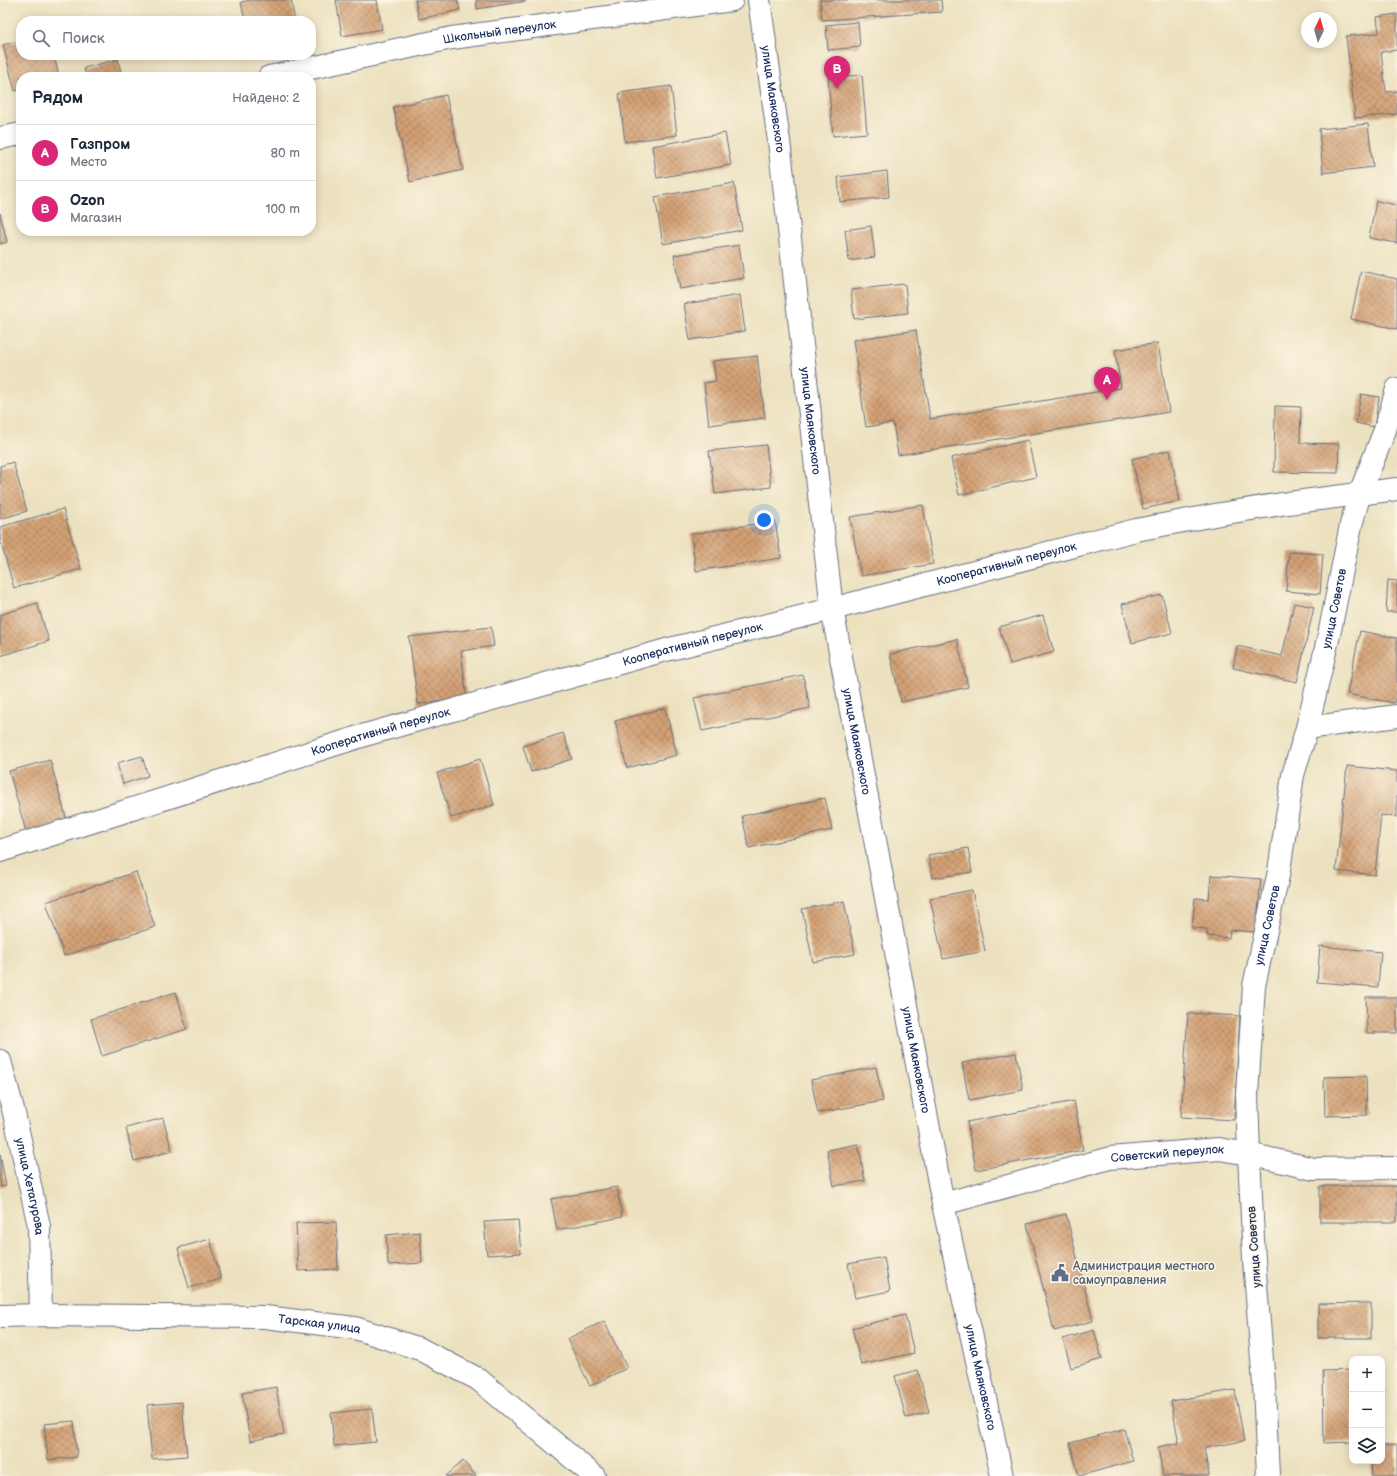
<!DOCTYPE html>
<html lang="ru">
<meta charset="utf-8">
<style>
:root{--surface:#fff;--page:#f2f2f3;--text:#1f2937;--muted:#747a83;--line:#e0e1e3;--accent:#db2777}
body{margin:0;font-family:"Balsamiq Sans",sans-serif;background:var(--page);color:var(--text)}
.controls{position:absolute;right:12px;bottom:12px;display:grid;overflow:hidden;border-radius:8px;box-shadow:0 2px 10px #0003}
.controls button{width:36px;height:36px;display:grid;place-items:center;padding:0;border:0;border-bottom:1px solid var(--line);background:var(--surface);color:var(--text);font:20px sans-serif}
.compass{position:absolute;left:1301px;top:12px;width:36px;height:36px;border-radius:50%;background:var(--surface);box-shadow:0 2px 10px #0003;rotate:5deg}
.you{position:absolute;left:764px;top:520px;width:14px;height:14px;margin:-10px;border:3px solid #fff;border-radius:50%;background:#1a73e8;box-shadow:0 0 0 6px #1a73e833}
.badge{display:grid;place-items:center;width:26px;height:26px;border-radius:50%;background:var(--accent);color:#fff;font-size:13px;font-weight:700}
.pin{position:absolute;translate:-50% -33px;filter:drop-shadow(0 1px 2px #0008)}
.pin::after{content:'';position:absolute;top:21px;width:14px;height:12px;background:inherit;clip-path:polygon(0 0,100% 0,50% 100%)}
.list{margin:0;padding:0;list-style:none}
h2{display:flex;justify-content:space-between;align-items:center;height:52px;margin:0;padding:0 16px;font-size:17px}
h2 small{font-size:13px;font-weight:400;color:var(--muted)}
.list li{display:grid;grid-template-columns:26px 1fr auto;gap:12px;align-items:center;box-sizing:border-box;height:56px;padding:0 16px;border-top:1px solid var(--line)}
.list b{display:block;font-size:15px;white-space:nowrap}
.list p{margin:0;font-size:13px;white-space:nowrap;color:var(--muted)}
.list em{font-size:13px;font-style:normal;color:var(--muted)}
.icon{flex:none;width:22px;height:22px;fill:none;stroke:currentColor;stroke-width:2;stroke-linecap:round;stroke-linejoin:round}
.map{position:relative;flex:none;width:1397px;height:1476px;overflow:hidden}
.search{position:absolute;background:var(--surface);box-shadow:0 2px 10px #0003;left:16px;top:16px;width:300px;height:44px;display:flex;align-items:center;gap:10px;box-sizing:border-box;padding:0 14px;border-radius:16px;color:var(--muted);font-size:15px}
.panel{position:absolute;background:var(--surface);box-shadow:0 2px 10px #0003;left:16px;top:72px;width:300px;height:164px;border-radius:16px}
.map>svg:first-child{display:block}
.building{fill:url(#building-cross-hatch)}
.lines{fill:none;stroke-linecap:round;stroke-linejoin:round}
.minor-casing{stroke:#646d80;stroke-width:24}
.minor{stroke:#fff;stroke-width:22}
.labels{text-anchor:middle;stroke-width:3;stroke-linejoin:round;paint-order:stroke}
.street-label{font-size:12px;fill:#1b2f5e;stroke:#fcf5e5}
.service-label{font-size:12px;fill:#4e5e75;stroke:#fcf5e5;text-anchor:start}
</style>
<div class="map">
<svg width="1397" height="1476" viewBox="0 0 1397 1476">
<defs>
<pattern id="building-cross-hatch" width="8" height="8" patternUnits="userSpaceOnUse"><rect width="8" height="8" fill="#d3a073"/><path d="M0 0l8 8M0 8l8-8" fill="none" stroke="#aa8362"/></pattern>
</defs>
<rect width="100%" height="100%" fill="#fcf5e5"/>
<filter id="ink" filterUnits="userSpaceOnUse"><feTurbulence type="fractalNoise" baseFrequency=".025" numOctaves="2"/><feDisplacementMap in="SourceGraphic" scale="8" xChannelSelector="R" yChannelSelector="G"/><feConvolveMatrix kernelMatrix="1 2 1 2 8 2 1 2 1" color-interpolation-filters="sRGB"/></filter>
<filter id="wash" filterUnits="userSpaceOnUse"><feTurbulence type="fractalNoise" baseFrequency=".012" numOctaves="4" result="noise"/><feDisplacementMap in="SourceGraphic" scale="16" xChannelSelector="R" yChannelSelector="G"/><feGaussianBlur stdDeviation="0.9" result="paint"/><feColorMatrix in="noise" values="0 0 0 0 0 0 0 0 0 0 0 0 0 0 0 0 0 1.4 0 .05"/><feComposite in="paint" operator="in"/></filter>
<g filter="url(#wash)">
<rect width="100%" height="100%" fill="#ece1bf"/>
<g id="blocks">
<path class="building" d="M 251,0 L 291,0 L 295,21 L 245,21 L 241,2 Z
M 336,0 L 377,0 L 382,29 L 342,36 Z
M 415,0 L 457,0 L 460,10 L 419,19 Z
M 476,0 L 526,0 L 526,1 L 477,9 Z
M 820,0 L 941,0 L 942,12 L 822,20 Z
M 1397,14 L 1397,50 L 1381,52 L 1386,92 L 1397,91 L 1397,114 L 1355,118 L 1346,36 L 1379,33 L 1377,17 Z
M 858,22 L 860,47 L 828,50 L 826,25 Z
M 21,40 L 21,55 L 54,55 L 59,77 L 21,77 L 21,89 L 15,91 L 3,45 Z
M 118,59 L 122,77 L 86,77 L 84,68 Z
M 862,75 L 867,133 L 833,136 L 828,78 Z
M 671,86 L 677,135 L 625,142 L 619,93 Z
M 446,95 L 463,170 L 410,182 L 393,107 Z
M 1368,124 L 1373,167 L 1323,173 L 1319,129 Z
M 725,133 L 731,165 L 657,178 L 652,146 Z
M 887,171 L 889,197 L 840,202 L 838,177 Z
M 734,183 L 742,230 L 663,244 L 655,197 Z
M 1376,201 L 1397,205 L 1397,243 L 1369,238 Z
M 0,213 L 7,242 L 0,244 Z
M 871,226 L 875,257 L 849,261 L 845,230 Z
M 739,245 L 744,278 L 680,289 L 674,255 Z
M 1361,271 L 1397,279 L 1397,329 L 1351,319 Z
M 905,284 L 908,313 L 854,319 L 851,290 Z
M 740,295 L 745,331 L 690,340 L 684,304 Z
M 916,330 L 930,419 L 1121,388 L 1115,350 L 1158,343 L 1169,412 L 898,455 L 893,423 L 866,427 L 853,340 Z
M 757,356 L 765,418 L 709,425 L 704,383 L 716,381 L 713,361 Z
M 1361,394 L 1379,397 L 1374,427 L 1356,423 Z
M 1275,406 L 1301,407 L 1300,443 L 1339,444 L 1338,473 L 1274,472 Z
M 1028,440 L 1036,477 L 959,495 L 951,458 Z
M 766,445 L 771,487 L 715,494 L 709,451 Z
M 1170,450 L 1180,501 L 1143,509 L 1132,459 Z
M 13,462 L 27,511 L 0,519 L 0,466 Z
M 923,505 L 933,564 L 861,576 L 850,517 Z
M 63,509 L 81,569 L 14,588 L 0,539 L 0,527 Z
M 775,521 L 781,558 L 696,571 L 691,534 Z
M 1289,552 L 1323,554 L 1320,594 L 1286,591 Z
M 1388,580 L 1397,581 L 1397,612 L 1386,612 Z
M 1162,595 L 1172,633 L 1132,643 L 1122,604 Z
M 37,603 L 49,641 L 0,656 L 0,615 Z
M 1294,603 L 1314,607 L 1297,682 L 1233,668 L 1237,646 L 1282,656 Z
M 1043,615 L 1054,652 L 1010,664 L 999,627 Z
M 491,627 L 494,646 L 461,651 L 467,699 L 418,704 L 409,637 Z
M 1360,631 L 1397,638 L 1397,691 L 1394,703 L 1347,694 Z
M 957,639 L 968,687 L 901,702 L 890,654 Z
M 803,675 L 810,708 L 702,731 L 694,698 Z
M 665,708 L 677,755 L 627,768 L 615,721 Z
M 563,733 L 572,759 L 531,772 L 523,746 Z
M 142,756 L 148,776 L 123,784 L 117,763 Z
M 480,759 L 494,805 L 451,818 L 437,773 Z
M 50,760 L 69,828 L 28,839 L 9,771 Z
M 1347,766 L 1397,771 L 1397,817 L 1381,815 L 1375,875 L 1336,871 Z
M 825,798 L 832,830 L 749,848 L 742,816 Z
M 968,848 L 972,872 L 933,878 L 928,855 Z
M 136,872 L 155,927 L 64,956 L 46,902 Z
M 1211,875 L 1261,879 L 1256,932 L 1230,930 L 1229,938 L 1207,936 L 1207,929 L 1192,928 L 1195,898 L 1209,899 Z
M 972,890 L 985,951 L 943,959 L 930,898 Z
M 844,901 L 855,954 L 813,962 L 802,909 Z
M 1320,946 L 1381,952 L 1378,987 L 1317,982 Z
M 176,992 L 187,1029 L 102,1056 L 91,1019 Z
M 1366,997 L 1397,997 L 1397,1033 L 1367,1033 Z
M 1188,1013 L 1240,1016 L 1234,1120 L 1181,1117 Z
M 1016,1053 L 1023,1090 L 969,1100 L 962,1063 Z
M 876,1067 L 883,1101 L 818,1113 L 811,1080 Z
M 1366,1076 L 1367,1115 L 1325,1116 L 1324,1077 Z
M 1074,1101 L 1083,1150 L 976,1170 L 967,1122 Z
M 163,1118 L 172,1151 L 134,1161 L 126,1128 Z
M 858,1144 L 865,1181 L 834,1186 L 827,1150 Z
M 0,1154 L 6,1186 L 0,1187 Z
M 1320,1186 L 1397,1186 L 1397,1222 L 1320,1222 Z
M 617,1187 L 622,1217 L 557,1230 L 551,1199 Z
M 1066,1214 L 1093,1321 L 1054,1331 L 1027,1224 Z
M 518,1220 L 521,1253 L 487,1255 L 484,1222 Z
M 336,1222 L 338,1269 L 298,1271 L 296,1223 Z
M 420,1232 L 422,1263 L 388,1265 L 386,1235 Z
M 210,1239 L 221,1279 L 189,1288 L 178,1248 Z
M 884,1257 L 890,1291 L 855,1298 L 848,1264 Z
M 1371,1303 L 1371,1338 L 1318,1338 L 1318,1304 Z
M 905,1315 L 914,1353 L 861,1365 L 852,1328 Z
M 604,1321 L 627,1368 L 590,1386 L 567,1339 Z
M 1094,1330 L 1102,1359 L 1071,1368 L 1063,1339 Z
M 918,1370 L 929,1412 L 906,1418 L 895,1376 Z
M 1352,1370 L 1352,1442 L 1324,1443 L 1323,1371 Z
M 276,1387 L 284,1434 L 250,1441 L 242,1393 Z
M 1235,1390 L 1244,1441 L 1204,1448 L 1209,1476 L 1163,1476 L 1158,1447 L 1179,1443 L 1171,1401 Z
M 182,1402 L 187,1456 L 152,1459 L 147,1405 Z
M 372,1409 L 376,1442 L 334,1446 L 331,1413 Z
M 74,1421 L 77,1457 L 48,1460 L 44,1424 Z
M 1124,1429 L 1133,1461 L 1079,1476 L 1070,1443 Z
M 1397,1445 L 1397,1476 L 1372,1476 L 1371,1461 L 1382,1461 L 1382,1446 Z
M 463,1461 L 476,1476 L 446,1476 Z"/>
</g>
</g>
<g filter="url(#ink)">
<use href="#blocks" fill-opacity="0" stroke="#646d80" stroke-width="1"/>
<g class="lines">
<g class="minor-casing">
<g id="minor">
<path id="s1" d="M 759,0 L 779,141 L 832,609 L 943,1204 L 1002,1476"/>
<path id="s2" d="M 269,77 L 452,38 L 732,0"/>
<path d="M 0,138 L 21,134"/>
<path d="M 1307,728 L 1397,716"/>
<path id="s3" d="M 0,851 L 365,735 L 666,650 L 832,609 L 1136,530 L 1220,514 L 1288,503 L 1397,489"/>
<path id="s4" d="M 0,1061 L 14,1113 L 39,1226 L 41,1315"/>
<path id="s5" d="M 943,1204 L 1110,1158 L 1219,1149 L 1249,1154 L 1314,1169 L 1397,1168"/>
<path id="s6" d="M 0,1316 L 41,1315 L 265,1317 L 355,1328 L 420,1349 L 478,1379 L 594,1476"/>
<path id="s7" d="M 1268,1476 L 1264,1384 L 1254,1260 L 1249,1154 L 1247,1094 L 1254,986 L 1279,871 L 1293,775 L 1307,728 L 1329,635 L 1351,525 L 1360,493 L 1385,430 L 1397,389"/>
</g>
</g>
<use href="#minor" class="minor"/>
</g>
</g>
<defs>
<g id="civic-bare" transform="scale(1.38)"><path d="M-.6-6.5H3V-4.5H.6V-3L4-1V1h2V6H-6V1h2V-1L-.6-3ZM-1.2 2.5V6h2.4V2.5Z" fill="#5c6f8a" stroke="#fcf5e5" stroke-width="2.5" paint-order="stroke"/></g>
</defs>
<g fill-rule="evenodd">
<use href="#civic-bare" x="1060" y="1273"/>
</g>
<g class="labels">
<g class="street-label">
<text dy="4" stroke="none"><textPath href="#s2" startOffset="235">Школьный переулок</textPath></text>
<text dy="4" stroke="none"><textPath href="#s1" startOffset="100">улица Маяковского</textPath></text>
<text dy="4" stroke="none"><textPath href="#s1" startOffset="424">улица Маяковского</textPath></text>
<text dy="4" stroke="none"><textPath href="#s3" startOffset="1047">Кооперативный переулок</textPath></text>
<text dy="4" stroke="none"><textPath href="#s7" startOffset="877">улица Советов</textPath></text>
<text dy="4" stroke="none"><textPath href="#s3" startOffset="723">Кооперативный переулок</textPath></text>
<text dy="4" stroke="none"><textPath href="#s3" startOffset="399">Кооперативный переулок</textPath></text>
<text dy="4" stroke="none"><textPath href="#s1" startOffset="748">улица Маяковского</textPath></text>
<text dy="4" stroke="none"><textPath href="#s7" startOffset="553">улица Советов</textPath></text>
<text dy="4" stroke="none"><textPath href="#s1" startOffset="1072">улица Маяковского</textPath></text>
<text dy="4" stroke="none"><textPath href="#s5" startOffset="231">Советский переулок</textPath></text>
<text dy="4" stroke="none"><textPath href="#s4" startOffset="129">улица Хетагурова</textPath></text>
<text transform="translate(1254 1247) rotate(-94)" y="4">улица Советов</text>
<text dy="4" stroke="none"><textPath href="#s6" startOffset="320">Тарская улица</textPath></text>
<text dy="4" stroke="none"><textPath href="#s1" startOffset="1396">улица Маяковского</textPath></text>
</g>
<g class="service-label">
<text x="1073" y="1270">Администрация местного<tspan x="1073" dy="14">самоуправления</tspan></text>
</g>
</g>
</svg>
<div class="controls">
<button>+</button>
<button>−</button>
<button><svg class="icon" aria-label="layers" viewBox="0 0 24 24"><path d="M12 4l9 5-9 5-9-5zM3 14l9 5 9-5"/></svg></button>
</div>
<svg class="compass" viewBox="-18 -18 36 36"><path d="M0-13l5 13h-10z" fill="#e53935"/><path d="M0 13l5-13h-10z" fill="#747a83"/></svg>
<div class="you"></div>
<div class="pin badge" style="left:1107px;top:400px">A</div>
<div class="pin badge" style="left:837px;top:89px">B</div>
<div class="search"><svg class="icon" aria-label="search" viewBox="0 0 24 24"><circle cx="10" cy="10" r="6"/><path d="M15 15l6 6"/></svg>Поиск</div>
<section class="panel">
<h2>Рядом<small>Найдено: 2</small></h2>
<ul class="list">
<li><span class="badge">A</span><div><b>Газпром</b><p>Место</p></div><em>80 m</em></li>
<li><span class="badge">B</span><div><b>Ozon</b><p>Магазин</p></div><em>100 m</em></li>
</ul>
</section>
</div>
